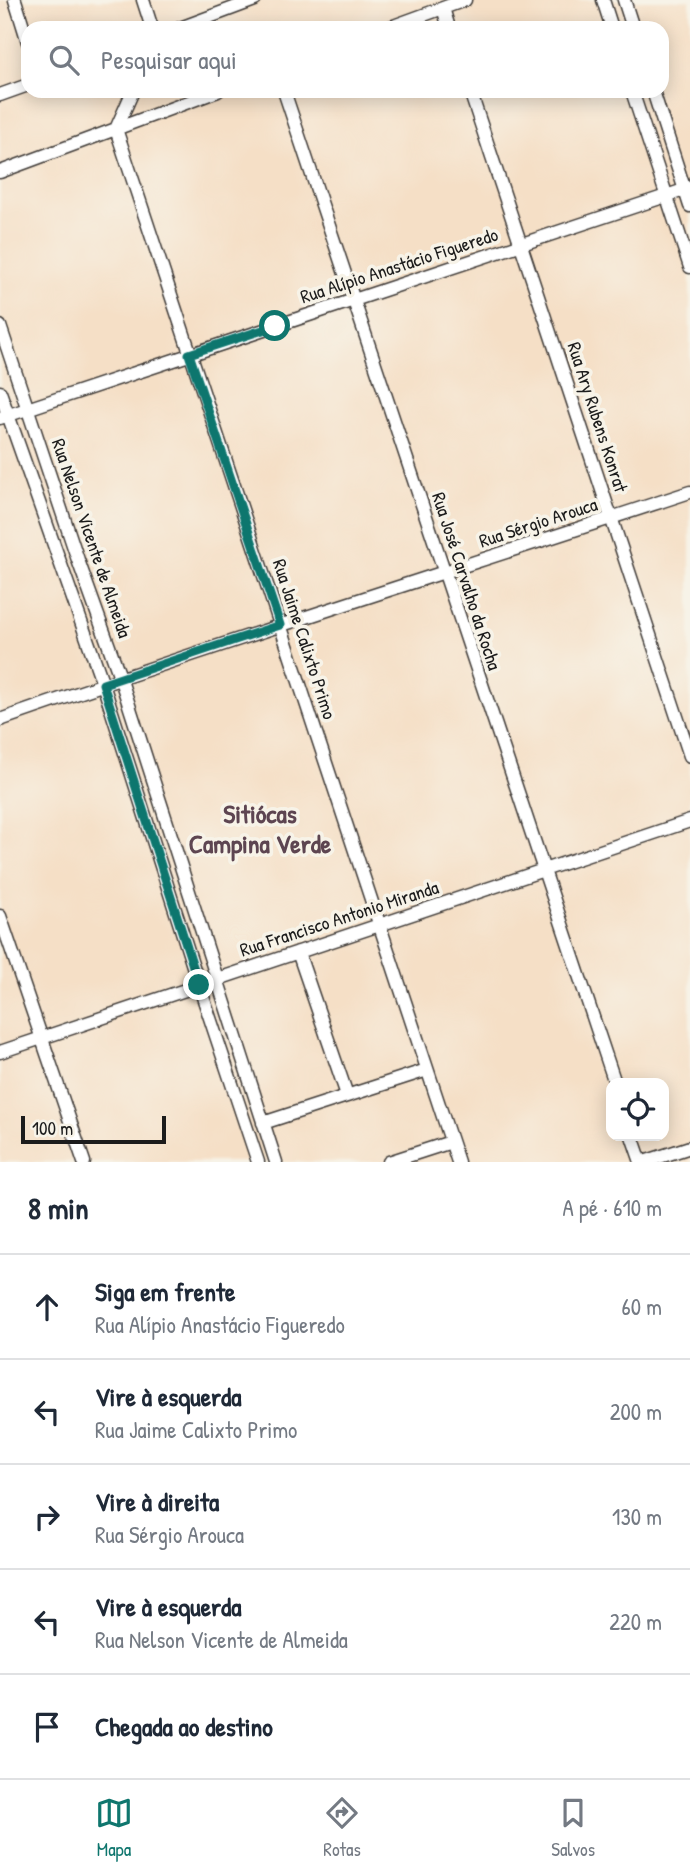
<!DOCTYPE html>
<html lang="pt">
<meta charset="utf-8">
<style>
:root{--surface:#fff;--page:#f6f6f7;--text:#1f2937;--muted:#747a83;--line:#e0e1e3;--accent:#0f766e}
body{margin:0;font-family:"Patrick Hand",sans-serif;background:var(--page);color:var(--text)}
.controls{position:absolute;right:21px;bottom:21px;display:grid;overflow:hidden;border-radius:14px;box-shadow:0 4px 18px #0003}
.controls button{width:63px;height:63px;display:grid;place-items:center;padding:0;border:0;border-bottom:2px solid var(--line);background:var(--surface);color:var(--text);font:35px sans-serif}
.scale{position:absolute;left:21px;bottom:18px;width:145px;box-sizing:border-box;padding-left:7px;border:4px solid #1c1c1c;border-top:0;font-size:19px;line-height:24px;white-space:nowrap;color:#1c1c1c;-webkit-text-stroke:5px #f7f3e8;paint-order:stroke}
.stop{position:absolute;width:21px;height:21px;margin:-16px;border:5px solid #0f766e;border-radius:50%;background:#fff}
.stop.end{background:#0f766e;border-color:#fff;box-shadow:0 2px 7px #0008}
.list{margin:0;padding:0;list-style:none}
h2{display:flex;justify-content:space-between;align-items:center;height:91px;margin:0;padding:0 28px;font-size:30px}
h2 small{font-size:23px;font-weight:400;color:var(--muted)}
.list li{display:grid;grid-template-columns:46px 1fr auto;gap:21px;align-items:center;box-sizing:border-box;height:105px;padding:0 28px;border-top:2px solid var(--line)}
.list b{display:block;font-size:26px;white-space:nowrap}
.list p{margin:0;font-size:23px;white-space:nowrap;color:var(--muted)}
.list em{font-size:23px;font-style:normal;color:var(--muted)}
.icon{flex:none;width:38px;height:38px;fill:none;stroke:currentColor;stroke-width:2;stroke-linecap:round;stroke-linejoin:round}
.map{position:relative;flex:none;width:690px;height:1162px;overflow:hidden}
.search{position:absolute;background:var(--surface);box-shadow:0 4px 18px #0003;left:21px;right:21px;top:21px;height:77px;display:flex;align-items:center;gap:18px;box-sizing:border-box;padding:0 24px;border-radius:21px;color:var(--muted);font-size:26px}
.sheet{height:616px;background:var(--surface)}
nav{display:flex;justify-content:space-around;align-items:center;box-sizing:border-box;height:98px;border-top:2px solid var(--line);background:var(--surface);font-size:19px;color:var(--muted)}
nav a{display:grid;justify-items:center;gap:4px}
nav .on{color:var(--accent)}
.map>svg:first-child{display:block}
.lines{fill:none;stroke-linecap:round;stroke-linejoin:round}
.minor-casing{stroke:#3d3936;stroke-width:15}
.minor{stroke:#fff;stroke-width:12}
.route{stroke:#0f766e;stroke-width:9}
.labels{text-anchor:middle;stroke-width:7;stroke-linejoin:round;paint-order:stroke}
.street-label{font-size:19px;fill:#1c1c1c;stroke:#f7f3e8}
.district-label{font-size:26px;font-weight:bold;fill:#5d4551;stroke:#f7f3e8}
</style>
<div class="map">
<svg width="690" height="1162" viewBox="0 0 690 1162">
<rect width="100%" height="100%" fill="#f7f3e8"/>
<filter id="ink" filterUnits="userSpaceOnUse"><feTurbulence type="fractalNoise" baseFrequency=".0143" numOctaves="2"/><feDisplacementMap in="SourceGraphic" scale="14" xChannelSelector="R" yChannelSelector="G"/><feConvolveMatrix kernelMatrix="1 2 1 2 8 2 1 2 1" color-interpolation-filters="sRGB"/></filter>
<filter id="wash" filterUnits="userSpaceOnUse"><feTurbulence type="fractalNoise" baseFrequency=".00686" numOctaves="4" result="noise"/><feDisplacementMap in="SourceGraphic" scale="28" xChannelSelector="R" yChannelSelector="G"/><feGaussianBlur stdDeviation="1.57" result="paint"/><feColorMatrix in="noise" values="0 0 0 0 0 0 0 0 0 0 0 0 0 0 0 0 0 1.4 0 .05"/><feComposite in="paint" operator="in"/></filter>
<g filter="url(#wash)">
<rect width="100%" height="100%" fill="#f5dfc6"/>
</g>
<g filter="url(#ink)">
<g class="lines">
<g class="minor-casing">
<path id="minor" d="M 15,0 L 28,42
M 143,0 L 152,28
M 603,0 L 612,28
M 624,0 L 633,28
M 443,8 L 449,28
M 180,28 L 255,0
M 388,28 L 465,0
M 284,91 L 615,1083
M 470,91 L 690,756
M 632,91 L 690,267
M 653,91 L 690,206
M 0,95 L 28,85
M 116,129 L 458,1162
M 116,129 L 133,91
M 0,172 L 218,91
M 0,326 L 78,560 L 120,677 L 276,1162
M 0,392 L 103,684 L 199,985 L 258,1162
M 0,418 L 690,188
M 0,720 C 228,640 460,568 690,492
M 0,916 L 84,1162
M 298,952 L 347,1095
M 0,1052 L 690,821
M 263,1123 L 427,1070
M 632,1136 L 641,1162
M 389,1162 L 451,1142
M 644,1162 L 690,1147"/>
</g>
<use href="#minor" class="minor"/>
</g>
</g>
<g class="lines" filter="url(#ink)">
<path class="route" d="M 199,985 L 103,684 L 280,625 L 189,354 L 275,326"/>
</g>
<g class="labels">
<g class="street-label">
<text transform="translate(399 265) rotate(-18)" y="7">Rua Alípio Anastácio Figueredo</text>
<text transform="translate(598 417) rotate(72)" y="7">Rua Ary Rubens Konrat</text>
<text transform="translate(538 522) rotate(-18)" y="7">Rua Sérgio Arouca</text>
<text transform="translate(92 538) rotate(71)" y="7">Rua Nelson Vicente de Almeida</text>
<text transform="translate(467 581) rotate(72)" y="7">Rua José Carvalho da Rocha</text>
<text transform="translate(305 639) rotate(72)" y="7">Rua Jaime Calixto Primo</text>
<text transform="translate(339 918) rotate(-18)" y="7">Rua Francisco Antonio Miranda</text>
</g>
<g class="district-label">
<text x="260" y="823">Sitiócas<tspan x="260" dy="30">Campina Verde</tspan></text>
</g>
</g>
</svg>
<div class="controls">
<button><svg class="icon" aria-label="locate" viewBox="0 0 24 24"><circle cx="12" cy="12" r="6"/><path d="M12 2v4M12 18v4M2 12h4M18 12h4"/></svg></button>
</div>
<div class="scale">100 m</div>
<div class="stop" style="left:275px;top:326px"></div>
<div class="stop end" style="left:199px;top:985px"></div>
<div class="search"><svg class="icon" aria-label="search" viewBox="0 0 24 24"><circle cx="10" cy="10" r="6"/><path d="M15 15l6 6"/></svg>Pesquisar aqui</div>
</div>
<section class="sheet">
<h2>8 min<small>A pé · 610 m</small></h2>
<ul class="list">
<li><svg class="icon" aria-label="ahead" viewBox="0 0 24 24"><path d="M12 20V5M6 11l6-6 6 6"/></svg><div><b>Siga em frente</b><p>Rua Alípio Anastácio Figueredo</p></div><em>60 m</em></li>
<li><svg class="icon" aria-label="left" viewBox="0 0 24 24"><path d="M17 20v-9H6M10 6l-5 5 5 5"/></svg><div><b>Vire à esquerda</b><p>Rua Jaime Calixto Primo</p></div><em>200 m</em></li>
<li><svg class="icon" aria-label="right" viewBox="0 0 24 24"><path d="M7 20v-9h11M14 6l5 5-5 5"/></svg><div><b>Vire à direita</b><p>Rua Sérgio Arouca</p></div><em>130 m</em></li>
<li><svg class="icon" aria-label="left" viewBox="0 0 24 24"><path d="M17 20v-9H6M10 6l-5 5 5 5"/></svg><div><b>Vire à esquerda</b><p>Rua Nelson Vicente de Almeida</p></div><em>220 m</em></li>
<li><svg class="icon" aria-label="arrive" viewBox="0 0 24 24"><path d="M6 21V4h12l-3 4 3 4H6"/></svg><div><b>Chegada ao destino</b></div></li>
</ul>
</section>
<nav>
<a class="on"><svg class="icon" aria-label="map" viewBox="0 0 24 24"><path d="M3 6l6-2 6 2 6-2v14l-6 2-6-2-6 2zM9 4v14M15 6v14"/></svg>Mapa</a>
<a><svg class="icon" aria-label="directions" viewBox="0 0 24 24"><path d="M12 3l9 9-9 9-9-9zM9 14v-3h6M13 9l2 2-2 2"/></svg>Rotas</a>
<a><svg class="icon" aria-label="saved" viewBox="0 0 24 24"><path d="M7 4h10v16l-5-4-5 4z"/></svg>Salvos</a>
</nav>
